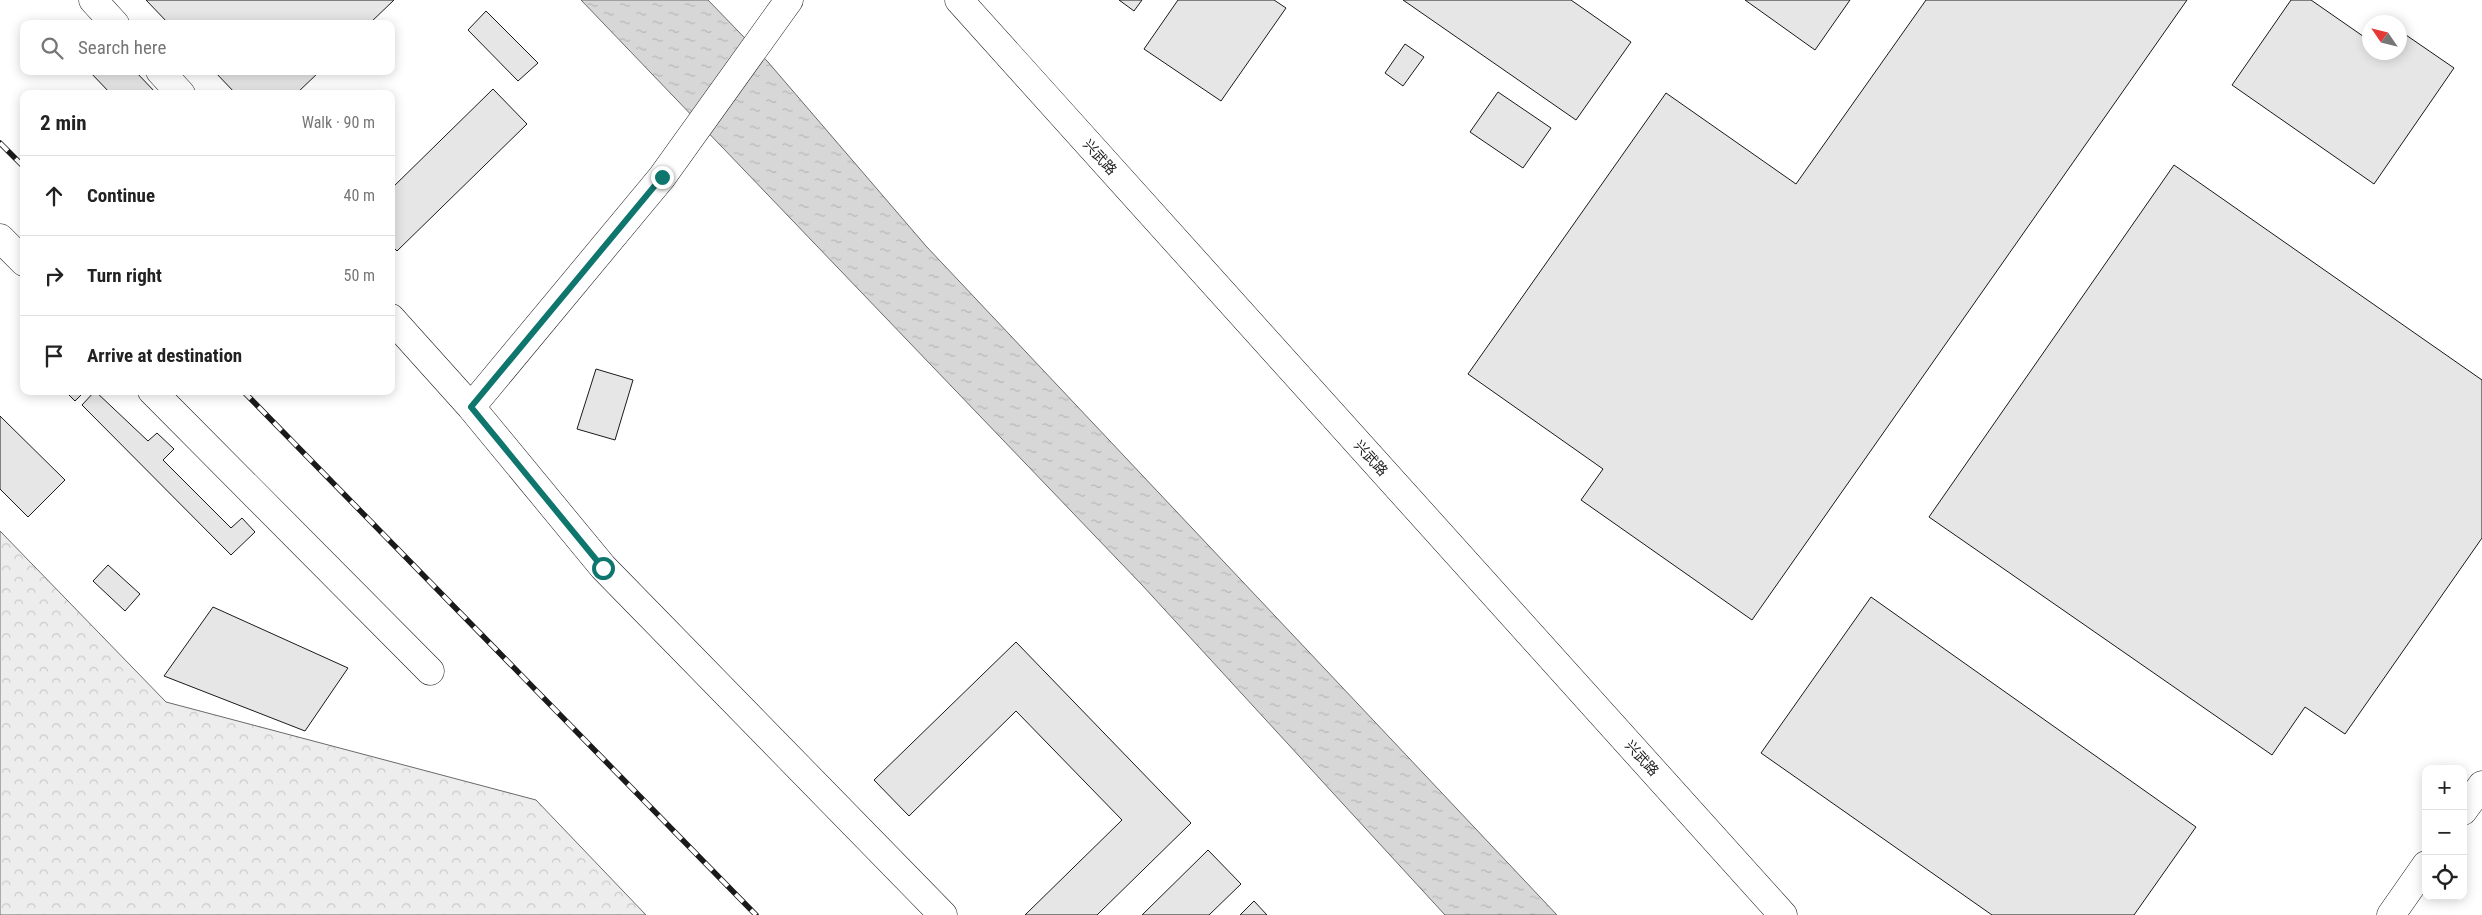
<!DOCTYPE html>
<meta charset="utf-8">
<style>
:root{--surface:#fff;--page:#f2f2f2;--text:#222;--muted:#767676;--line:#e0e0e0}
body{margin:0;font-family:"Roboto Condensed","Noto Sans SC",sans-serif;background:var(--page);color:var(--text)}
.controls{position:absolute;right:15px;bottom:15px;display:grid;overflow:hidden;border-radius:10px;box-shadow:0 2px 12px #0003}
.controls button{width:45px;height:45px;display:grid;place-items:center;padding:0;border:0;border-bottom:1px solid var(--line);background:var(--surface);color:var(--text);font:25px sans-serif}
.compass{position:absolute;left:2362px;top:15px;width:45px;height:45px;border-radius:50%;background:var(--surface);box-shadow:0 2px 12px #0003;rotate:305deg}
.stop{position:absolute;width:15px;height:15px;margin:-11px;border:4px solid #0f766e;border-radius:50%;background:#fff}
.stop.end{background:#0f766e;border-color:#fff;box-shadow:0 1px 5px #0008}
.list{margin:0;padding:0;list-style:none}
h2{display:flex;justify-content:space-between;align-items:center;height:65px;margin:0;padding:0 20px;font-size:21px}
h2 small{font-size:16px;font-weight:400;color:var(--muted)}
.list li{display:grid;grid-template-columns:32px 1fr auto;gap:15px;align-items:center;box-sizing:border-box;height:80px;padding:0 20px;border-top:1px solid var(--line)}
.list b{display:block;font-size:19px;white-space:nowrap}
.list em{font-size:16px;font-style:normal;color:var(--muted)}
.icon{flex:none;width:28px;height:28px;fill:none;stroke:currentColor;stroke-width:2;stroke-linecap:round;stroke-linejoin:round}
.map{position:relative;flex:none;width:2482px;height:915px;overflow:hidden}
.search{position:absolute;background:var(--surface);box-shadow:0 2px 12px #0003;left:20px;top:20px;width:375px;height:55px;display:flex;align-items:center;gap:12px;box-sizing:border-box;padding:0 18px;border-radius:10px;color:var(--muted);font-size:19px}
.panel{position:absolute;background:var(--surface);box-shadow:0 2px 12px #0003;left:20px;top:90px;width:375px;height:305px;border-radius:10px}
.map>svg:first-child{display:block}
.forest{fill:url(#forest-crowns);stroke:#6a6a6a}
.water{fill:url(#water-ripples);stroke:#6a6a6a}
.building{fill:#e6e6e6;stroke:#1a1a1a}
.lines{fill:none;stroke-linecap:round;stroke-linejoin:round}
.minor-casing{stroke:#1a1a1a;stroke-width:29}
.minor{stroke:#fff;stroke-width:28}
.rail-casing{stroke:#1a1a1a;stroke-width:5.5}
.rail{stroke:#fff;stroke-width:4;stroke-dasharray:11;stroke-linecap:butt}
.route{stroke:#0f766e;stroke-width:6}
.labels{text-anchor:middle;stroke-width:4;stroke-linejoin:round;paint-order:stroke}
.street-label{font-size:14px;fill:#1a1a1a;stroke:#fff}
</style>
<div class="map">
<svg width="2482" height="915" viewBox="0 0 2482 915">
<defs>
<pattern id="forest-crowns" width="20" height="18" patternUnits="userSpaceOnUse" patternTransform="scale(1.25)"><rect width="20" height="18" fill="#ededed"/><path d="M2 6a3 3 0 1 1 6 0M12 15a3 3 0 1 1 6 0" fill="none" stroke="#cbcbcb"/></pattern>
<pattern id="water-ripples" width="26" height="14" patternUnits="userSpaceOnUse" patternTransform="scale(1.25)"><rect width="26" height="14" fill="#d7d7d7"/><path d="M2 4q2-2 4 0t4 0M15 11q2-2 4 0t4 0" fill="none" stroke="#b8b8b8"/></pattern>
</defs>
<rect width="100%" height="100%" fill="#fff"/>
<path class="forest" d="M 0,531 L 166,702 L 536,800 L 646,915 L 0,915 Z"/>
<path class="water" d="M 581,0 L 708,0 L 768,62 L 926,246 L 1557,915 L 1445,915 L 1142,585 Z"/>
<path class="building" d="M 146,0 L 394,0 L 369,24 L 169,24 Z
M 1119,0 L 1142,0 L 1134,11 Z
M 1178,0 L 1274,0 L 1286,8 L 1221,101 L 1144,49 Z
M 1403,0 L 1571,0 L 1631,42 L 1576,120 Z
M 1745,0 L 1850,0 L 1815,50 Z
M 1926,0 L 2187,0 L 1752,620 L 1581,500 L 1603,469 L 1468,374 L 1666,93 L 1796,184 Z
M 2291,0 L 2311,0 L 2370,41 L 2370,52 L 2387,52 L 2391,56 L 2393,52 L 2400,52 L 2400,44 L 2406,35 L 2454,68 L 2374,184 L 2232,85 Z
M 486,11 L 538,63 L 518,81 L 468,30 Z
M 1405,44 L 1424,57 L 1403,86 L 1385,73 Z
M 89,71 L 135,71 L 157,94 L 111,94 Z
M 214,71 L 320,71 L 296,94 L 236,94 Z
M 493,89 L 527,124 L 397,251 L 391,245 L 391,189 Z
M 1498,92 L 1551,128 L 1523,168 L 1470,132 Z
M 2174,165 L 2482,380 L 2482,538 L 2345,734 L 2305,707 L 2272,755 L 1929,517 Z
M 596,369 L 633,380 L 615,440 L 577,429 Z
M 65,391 L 85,391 L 75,401 Z
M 95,391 L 148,441 L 157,433 L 174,449 L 163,460 L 231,528 L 242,518 L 255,532 L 231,555 L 82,405 Z
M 0,416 L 65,480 L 28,517 L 0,489 Z
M 108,565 L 140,594 L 125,611 L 93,581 Z
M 1871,597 L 2196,827 L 2134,915 L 1992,915 L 1761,753 Z
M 213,607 L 348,668 L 305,731 L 164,676 Z
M 1016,642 L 1191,823 L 1097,915 L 1025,915 L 1122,820 L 1016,711 L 909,816 L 874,780 Z
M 1208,850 L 1241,884 L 1209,915 L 1142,915 Z
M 1254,901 L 1267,915 L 1240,915 Z"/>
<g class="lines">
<g class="minor-casing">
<path id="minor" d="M 93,0 L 115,24
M 959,0 L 1783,915
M 160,71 L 181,94
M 0,238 L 24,262
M 391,318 L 471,407 L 603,567 L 943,915
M 152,391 L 430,671
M 471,407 L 662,177 L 789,0
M 2463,811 L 2482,785
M 2391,915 L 2426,865"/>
</g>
<use href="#minor" class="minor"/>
<g class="rail-casing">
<path id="rail" d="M 0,143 L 24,167
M 243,391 L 756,915"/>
</g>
<use href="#rail" class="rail"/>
</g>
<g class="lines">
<path class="route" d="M 603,568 L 471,407 L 662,177"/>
</g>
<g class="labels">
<g class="street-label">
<text transform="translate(1100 157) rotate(48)" y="5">兴武路</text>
<text transform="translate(1371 458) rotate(48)" y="5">兴武路</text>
<text transform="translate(1642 758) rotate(48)" y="5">兴武路</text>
</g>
</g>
</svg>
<div class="controls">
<button>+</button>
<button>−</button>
<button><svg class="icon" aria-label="locate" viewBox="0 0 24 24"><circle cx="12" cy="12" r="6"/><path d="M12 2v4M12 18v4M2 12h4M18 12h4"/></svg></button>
</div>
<svg class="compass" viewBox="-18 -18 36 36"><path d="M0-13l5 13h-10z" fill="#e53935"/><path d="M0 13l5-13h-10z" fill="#767676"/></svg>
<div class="stop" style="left:603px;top:568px"></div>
<div class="stop end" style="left:662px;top:177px"></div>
<div class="search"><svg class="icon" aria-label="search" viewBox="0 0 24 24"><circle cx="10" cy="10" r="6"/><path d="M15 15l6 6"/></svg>Search here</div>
<section class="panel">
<h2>2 min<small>Walk · 90 m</small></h2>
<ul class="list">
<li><svg class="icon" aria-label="ahead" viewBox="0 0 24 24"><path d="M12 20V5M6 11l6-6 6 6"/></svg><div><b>Continue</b></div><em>40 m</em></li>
<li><svg class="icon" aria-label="right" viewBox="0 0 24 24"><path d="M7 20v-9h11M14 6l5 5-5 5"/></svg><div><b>Turn right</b></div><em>50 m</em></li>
<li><svg class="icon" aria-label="arrive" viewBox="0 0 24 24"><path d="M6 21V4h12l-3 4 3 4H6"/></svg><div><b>Arrive at destination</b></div></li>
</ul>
</section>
</div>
